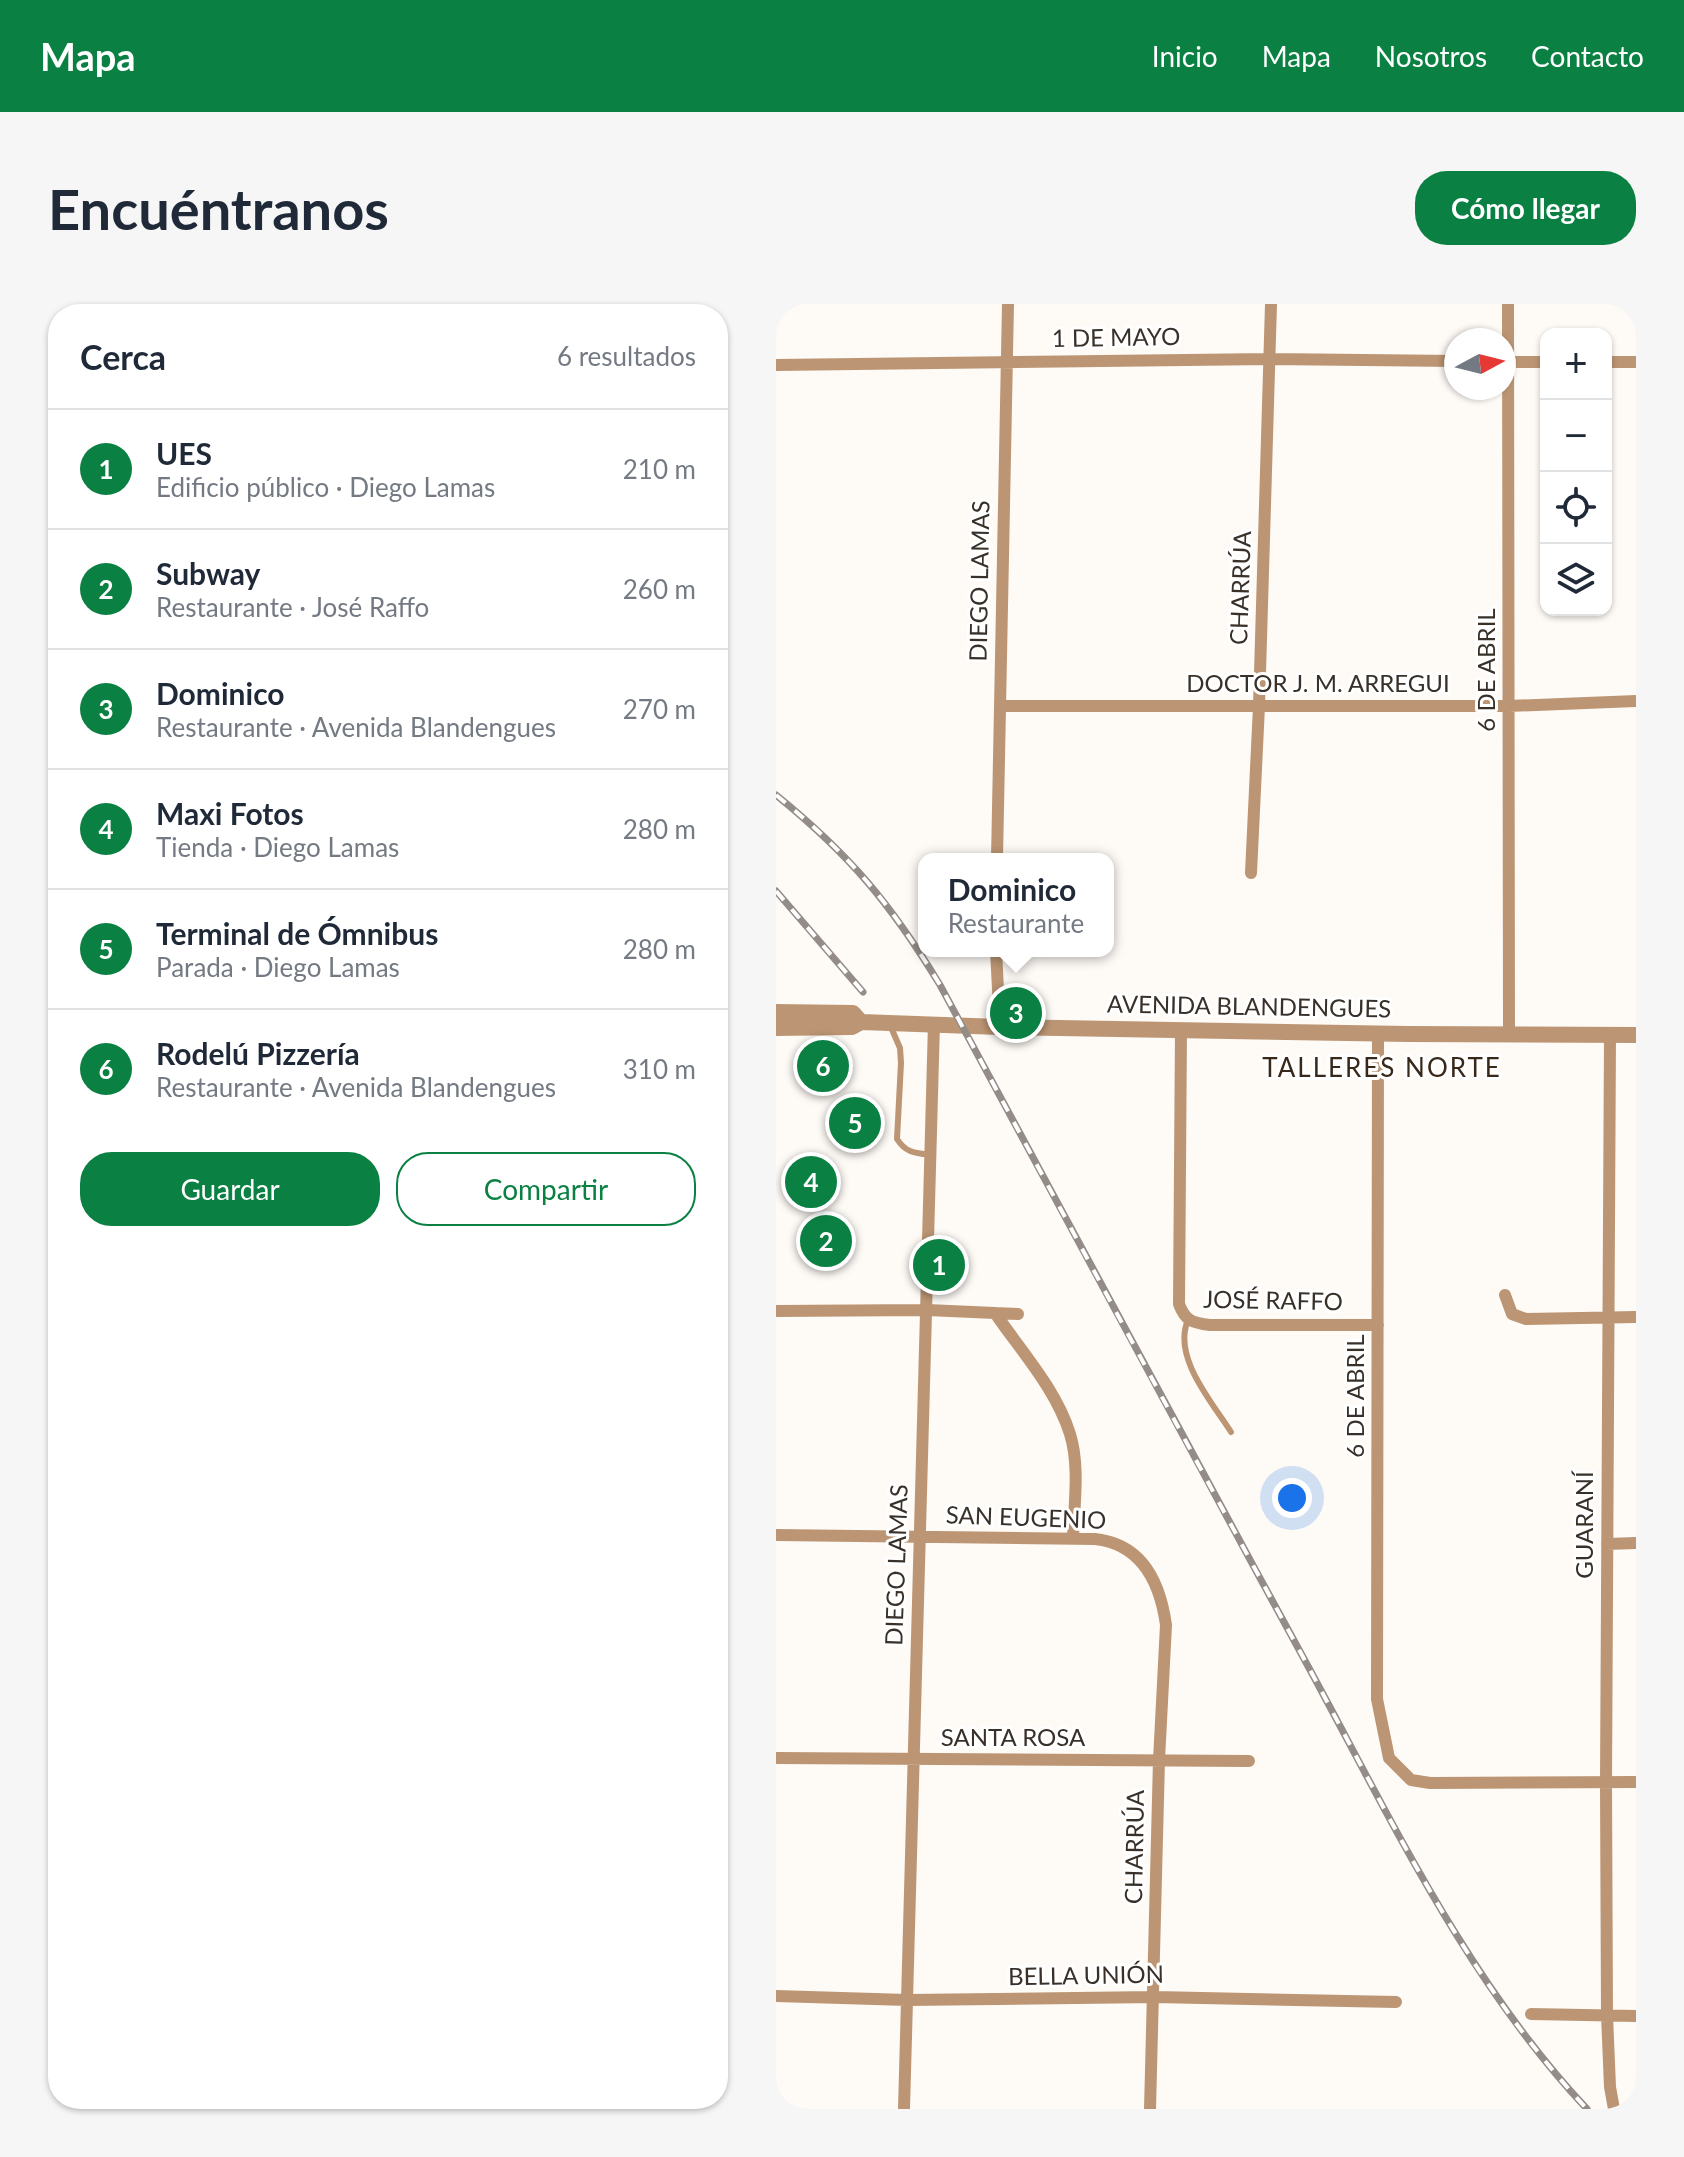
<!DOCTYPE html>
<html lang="es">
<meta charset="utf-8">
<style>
:root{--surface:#fff;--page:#f6f6f7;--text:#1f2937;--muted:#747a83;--line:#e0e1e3;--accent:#0b8043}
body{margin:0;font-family:Lato,sans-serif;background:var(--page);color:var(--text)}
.controls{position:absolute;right:24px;top:24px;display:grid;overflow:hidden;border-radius:16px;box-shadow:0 2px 6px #0004}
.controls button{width:72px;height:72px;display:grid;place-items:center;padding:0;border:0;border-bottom:2px solid var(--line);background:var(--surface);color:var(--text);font:40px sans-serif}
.compass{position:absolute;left:668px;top:24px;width:72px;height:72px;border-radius:50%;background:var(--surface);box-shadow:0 2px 6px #0004;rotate:83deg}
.you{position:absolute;left:516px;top:1194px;width:28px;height:28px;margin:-20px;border:6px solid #fff;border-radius:50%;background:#1a73e8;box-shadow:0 0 0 12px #1a73e833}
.badge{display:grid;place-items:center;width:52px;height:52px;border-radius:50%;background:var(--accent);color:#fff;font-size:26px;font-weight:700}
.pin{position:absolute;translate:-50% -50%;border:4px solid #fff;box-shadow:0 2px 8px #0006}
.popup{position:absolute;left:142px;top:549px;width:196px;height:104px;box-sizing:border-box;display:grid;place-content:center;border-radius:16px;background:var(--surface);filter:drop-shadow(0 2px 6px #0005);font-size:26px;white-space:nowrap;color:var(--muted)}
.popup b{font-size:30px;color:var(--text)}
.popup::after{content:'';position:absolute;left:50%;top:100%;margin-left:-16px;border:16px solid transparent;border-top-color:var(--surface)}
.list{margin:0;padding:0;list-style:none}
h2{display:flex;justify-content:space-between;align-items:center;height:104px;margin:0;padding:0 32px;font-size:34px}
h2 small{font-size:26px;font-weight:400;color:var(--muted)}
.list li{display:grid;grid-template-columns:52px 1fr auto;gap:24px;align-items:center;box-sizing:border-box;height:120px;padding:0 32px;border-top:2px solid var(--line)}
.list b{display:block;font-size:30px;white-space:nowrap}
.list p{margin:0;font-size:26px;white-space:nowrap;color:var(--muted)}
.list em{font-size:26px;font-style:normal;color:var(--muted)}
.actions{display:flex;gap:16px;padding:24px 32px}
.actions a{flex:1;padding:18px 0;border:2px solid var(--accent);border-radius:32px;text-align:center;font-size:28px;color:var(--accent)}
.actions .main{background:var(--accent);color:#fff}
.icon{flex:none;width:44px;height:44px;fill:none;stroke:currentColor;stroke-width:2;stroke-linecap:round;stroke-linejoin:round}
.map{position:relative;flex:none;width:860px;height:1805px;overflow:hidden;border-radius:32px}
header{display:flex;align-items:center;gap:48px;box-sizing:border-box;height:112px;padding:0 40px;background:var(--accent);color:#fff}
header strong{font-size:38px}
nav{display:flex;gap:44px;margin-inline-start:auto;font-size:28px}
.intro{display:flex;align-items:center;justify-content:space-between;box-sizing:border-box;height:192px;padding:0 48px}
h1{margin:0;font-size:56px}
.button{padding:20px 36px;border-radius:32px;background:var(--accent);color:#fff;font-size:28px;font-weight:700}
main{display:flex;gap:48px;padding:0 48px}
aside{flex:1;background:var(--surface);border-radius:32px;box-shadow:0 2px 6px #0004}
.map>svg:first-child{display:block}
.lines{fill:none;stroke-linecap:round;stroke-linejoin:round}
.service{stroke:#bc9674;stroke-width:6}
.minor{stroke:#bc9674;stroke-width:12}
.tertiary{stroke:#bc9674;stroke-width:16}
.rail-casing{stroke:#938c87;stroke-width:7}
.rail{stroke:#fff;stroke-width:4;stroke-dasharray:12;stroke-linecap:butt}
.labels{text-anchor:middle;stroke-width:6;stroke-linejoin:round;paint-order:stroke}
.street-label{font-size:24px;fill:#383029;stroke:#fff}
.neighbourhood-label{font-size:26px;letter-spacing:2px;fill:#38281a;stroke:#fff}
</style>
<header>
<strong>Mapa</strong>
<nav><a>Inicio</a><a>Mapa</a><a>Nosotros</a><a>Contacto</a></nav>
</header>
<div class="intro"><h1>Encuéntranos</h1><a class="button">Cómo llegar</a></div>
<main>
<aside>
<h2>Cerca<small>6 resultados</small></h2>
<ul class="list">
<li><span class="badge">1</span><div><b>UES</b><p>Edificio público · Diego Lamas</p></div><em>210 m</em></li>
<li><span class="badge">2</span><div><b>Subway</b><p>Restaurante · José Raffo</p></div><em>260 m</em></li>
<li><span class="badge">3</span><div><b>Dominico</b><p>Restaurante · Avenida Blandengues</p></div><em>270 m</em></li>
<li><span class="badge">4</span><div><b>Maxi Fotos</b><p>Tienda · Diego Lamas</p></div><em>280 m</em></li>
<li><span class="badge">5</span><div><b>Terminal de Ómnibus</b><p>Parada · Diego Lamas</p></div><em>280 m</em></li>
<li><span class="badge">6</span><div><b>Rodelú Pizzería</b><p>Restaurante · Avenida Blandengues</p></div><em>310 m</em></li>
</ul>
<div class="actions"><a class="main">Guardar</a><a>Compartir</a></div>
</aside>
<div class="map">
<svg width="860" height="1805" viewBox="0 0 860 1805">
<rect width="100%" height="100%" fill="#fefaf6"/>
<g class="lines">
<path class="service" d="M 114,721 L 124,744 L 125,759 L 121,835 C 130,849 139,849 155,851
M 412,1016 C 396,1053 436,1098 455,1128"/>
<path class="minor" d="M 732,0 L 733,731
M 728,58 L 770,58
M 830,58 L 860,58
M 0,61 L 494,55 L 680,57
M 224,402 L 733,402 L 860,397
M 221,555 L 232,0
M 475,569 L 483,402 L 495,0
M 220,647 L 224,723
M 405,726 L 403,1000 C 409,1017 417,1019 434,1021 L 602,1021
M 602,729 L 601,1395 L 613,1454 L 635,1476 L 654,1479 L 860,1478
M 834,731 L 830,1479 L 831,1711 L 834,1783 L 838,1805
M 729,991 L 736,1010 L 750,1015 L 860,1013
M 0,1007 L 151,1006 L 242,1010
M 219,1009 C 245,1047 280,1085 294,1130 C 304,1162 298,1201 297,1234
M 0,1231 L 319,1235 C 366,1240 384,1278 390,1321 L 383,1456 L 374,1805
M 831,1240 L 860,1239
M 0,1454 L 473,1457
M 0,1692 L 131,1696 L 379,1693 L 620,1698
M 755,1710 L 860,1712
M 128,1805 L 158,719"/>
<path class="tertiary" d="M 0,708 L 77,709 L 85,718
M 0,724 L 76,723 L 85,718 L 224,723 L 632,730 L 860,731"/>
<g class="rail-casing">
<path id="rail" d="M 0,491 C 74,551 115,600 164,681 C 287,909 409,1137 533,1364 C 616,1517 691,1677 811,1805
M 0,587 L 87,688"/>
</g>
<use href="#rail" class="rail"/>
</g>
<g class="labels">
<g class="street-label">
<text transform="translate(340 34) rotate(-1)" y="8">1 DE MAYO</text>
<text transform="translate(204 277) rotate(-89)" y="8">DIEGO LAMAS</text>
<text transform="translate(465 284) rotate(-88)" y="8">CHARRÚA</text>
<text transform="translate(711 366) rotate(-90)" y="8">6 DE ABRIL</text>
<text x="542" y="388">DOCTOR J. M. ARREGUI</text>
<text transform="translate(473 703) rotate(1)" y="8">AVENIDA BLANDENGUES</text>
<text transform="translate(497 997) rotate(1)" y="8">JOSÉ RAFFO</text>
<text transform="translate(580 1092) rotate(-90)" y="8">6 DE ABRIL</text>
<text transform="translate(250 1214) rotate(2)" y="8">SAN EUGENIO</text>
<text transform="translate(809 1221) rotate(-90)" y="8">GUARANÍ</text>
<text transform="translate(121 1261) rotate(-88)" y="8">DIEGO LAMAS</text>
<text x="237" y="1442">SANTA ROSA</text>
<text transform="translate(359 1543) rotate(-89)" y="8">CHARRÚA</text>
<text transform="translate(310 1672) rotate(-1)" y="8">BELLA UNIÓN</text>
</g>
<g class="neighbourhood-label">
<text x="606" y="773">TALLERES NORTE</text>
</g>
</g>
</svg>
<div class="controls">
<button>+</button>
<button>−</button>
<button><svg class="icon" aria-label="locate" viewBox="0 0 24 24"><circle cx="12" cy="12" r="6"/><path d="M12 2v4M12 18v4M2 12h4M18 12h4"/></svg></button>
<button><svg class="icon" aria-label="layers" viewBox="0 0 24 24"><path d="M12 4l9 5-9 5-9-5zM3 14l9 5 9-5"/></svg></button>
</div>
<svg class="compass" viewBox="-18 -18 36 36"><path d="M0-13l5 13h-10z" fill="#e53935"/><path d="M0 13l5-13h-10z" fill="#747a83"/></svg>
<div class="you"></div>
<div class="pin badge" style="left:163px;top:961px">1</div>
<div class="pin badge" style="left:50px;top:937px">2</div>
<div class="pin badge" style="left:240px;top:709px">3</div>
<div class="popup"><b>Dominico</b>Restaurante</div>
<div class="pin badge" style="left:35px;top:878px">4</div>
<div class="pin badge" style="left:79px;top:819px">5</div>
<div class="pin badge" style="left:47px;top:762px">6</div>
</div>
</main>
